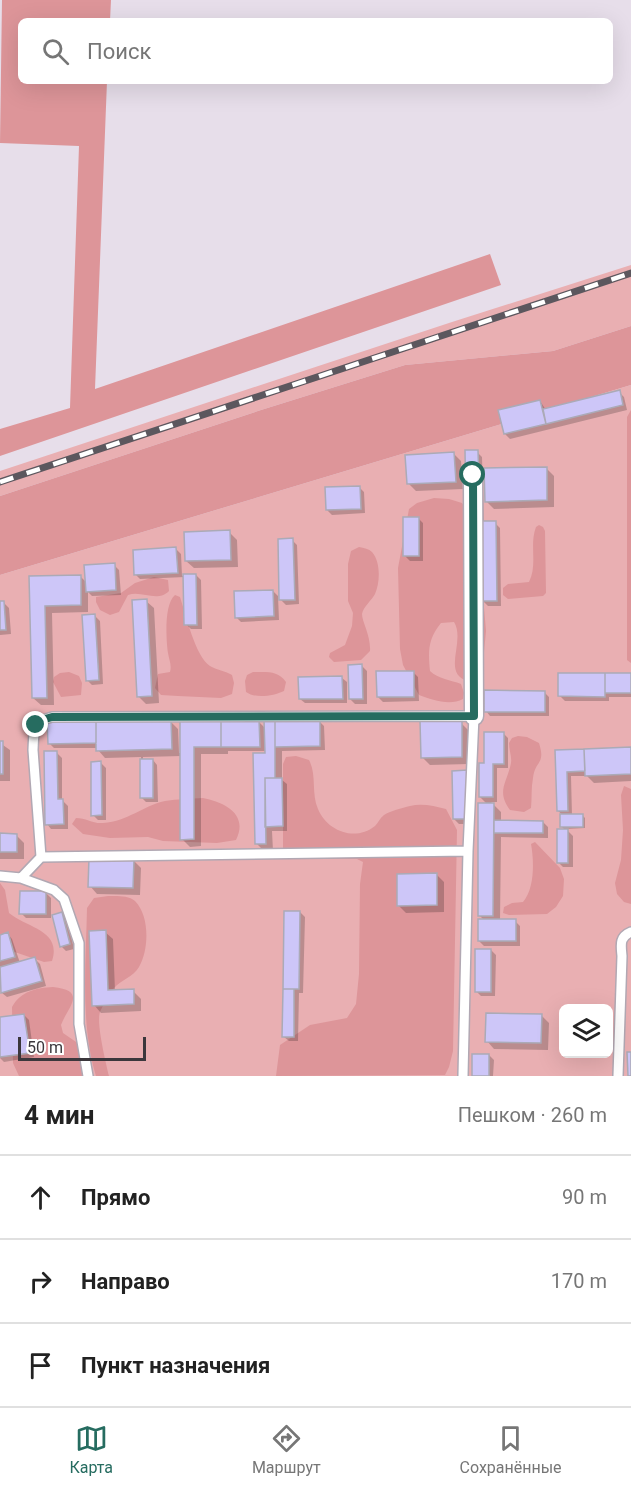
<!DOCTYPE html>
<html lang="ru">
<meta charset="utf-8">
<style>
:root{--surface:#fff;--page:#f6f6f6;--text:#222;--muted:#767676;--line:#e0e0e0;--accent:#266c60}
body{margin:0;font-family:Roboto,sans-serif;background:var(--page);color:var(--text)}
.controls{position:absolute;right:18px;bottom:18px;display:grid;overflow:hidden;border-radius:9px;box-shadow:0 6px 24px #0002}
.controls button{width:54px;height:54px;display:grid;place-items:center;padding:0;border:0;border-bottom:2px solid var(--line);background:var(--surface);color:var(--text);font:30px sans-serif}
.scale{position:absolute;left:18px;bottom:15px;width:128px;box-sizing:border-box;padding-left:6px;border:3px solid #3b373c;border-top:0;font-size:16px;line-height:21px;white-space:nowrap;color:#3b373c;-webkit-text-stroke:4px #fff;paint-order:stroke}
.stop{position:absolute;width:18px;height:18px;margin:-14px;border:4px solid #266c60;border-radius:50%;background:#fff}
.stop.end{background:#266c60;border-color:#fff;box-shadow:0 2px 6px #0008}
.list{margin:0;padding:0;list-style:none}
h2{display:flex;justify-content:space-between;align-items:center;height:78px;margin:0;padding:0 24px;font-size:26px}
h2 small{font-size:20px;font-weight:400;color:var(--muted)}
.list li{display:grid;grid-template-columns:39px 1fr auto;gap:18px;align-items:center;box-sizing:border-box;height:84px;padding:0 24px;border-top:2px solid var(--line)}
.list b{display:block;font-size:22px;white-space:nowrap}
.list em{font-size:20px;font-style:normal;color:var(--muted)}
.icon{flex:none;width:33px;height:33px;fill:none;stroke:currentColor;stroke-width:2;stroke-linecap:round;stroke-linejoin:round}
.map{position:relative;flex:none;width:631px;height:1076px;overflow:hidden}
.search{position:absolute;background:var(--surface);box-shadow:0 6px 24px #0002;left:18px;right:18px;top:18px;height:66px;display:flex;align-items:center;gap:15px;box-sizing:border-box;padding:0 21px;border-radius:9px;color:var(--muted);font-size:22px}
.sheet{height:330px;background:var(--surface)}
nav{display:flex;justify-content:space-around;align-items:center;box-sizing:border-box;height:84px;border-top:2px solid var(--line);background:var(--surface);font-size:16px;color:var(--muted)}
nav a{display:grid;justify-items:center;gap:3px}
nav .on{color:var(--accent)}
.map>svg:first-child{display:block}
.green{fill:#e9afb2;fill-rule:evenodd}
.forest{fill:#dd9599}
.shadow{fill:#0003}
.building{fill:#cdc6f8;stroke:#abaab7;stroke-width:1.5}
.lines{fill:none;stroke-linecap:round;stroke-linejoin:round}
.service-casing{stroke:#b1a8b3;stroke-width:12}
.minor-casing{stroke:#b1a8b3;stroke-width:21}
.service{stroke:#fff;stroke-width:9}
.minor{stroke:#fff;stroke-width:18}
.rail-casing{stroke:#5c575e;stroke-width:7}
.rail{stroke:#fff;stroke-width:4.5;stroke-dasharray:14;stroke-linecap:butt}
.route{stroke:#266c60;stroke-width:8}
</style>
<div class="map">
<svg width="631" height="1076" viewBox="0 0 631 1076">
<rect width="100%" height="100%" fill="#e7deea"/>
<path class="green" d="M 631,265 L 631,326 L 553,351 L 405,365 L 261,410 L 0,496 L 0,471 L 452,322 Z
M 631,385 L 631,1076 L 0,1076 L 0,575 ZM 564,1008 L 608,1008 L 608,1054 L 564,1054 Z"/>
<path class="forest" d="M 2,0 L 111,0 L 110,21 L 21,21 L 21,81 L 107,81 L 95,389 L 490,254 L 501,285 L 0,456 L 0,429 L 70,408 L 79,146 L 0,143 Z
M 631,326 L 631,385 L 0,575 L 0,496 L 261,410 L 405,365 L 553,351 Z
M 631,410 L 631,663 L 627,660 L 627,417 Z
M 434,498 L 449,499 L 462,503 L 477,526 L 486,631 L 482,673 L 468,681 C 441,674 466,641 454,622 L 441,623 C 428,639 428,651 430,671 C 438,679 451,680 461,684 L 464,693 L 463,699 C 450,706 432,700 419,695 L 403,665 L 400,649 L 398,568 L 409,509 L 417,503 Z
M 539,525 L 543,527 L 545,531 L 546,593 L 543,596 L 508,599 L 503,595 L 503,588 L 508,584 L 529,582 C 538,564 529,545 536,527 Z
M 359,547 C 364,548 369,549 372,552 C 381,562 380,583 375,594 C 372,600 363,607 362,614 C 362,622 371,636 370,651 L 361,660 L 334,662 L 329,657 L 330,653 L 345,645 L 352,626 L 353,613 L 348,601 L 348,564 L 351,551 Z
M 154,577 L 168,580 L 169,591 C 157,603 142,590 128,595 L 119,612 L 110,615 L 100,610 L 96,602 L 96,597 L 121,593 L 135,583 Z
M 175,595 L 180,597 C 186,615 195,656 210,666 C 216,670 226,671 232,675 L 234,683 L 232,694 L 221,698 L 178,696 L 161,695 L 155,688 L 158,674 L 170,672 C 172,665 169,660 168,653 C 166,639 164,604 175,595 Z
M 69,672 L 79,676 L 82,683 L 81,695 L 61,697 L 53,682 L 54,677 L 60,673 Z
M 253,672 C 266,672 278,670 286,682 L 284,691 C 273,696 256,699 246,692 L 245,681 L 247,675 Z
M 518,736 L 527,737 L 539,743 C 546,765 535,760 533,778 C 531,788 532,798 531,808 L 524,812 L 510,810 C 496,791 507,783 511,763 C 512,757 509,750 509,743 L 512,738 Z
M 296,756 L 309,760 C 317,775 311,793 318,809 C 327,831 355,842 375,826 C 378,823 380,818 384,815 C 390,811 402,808 410,806 C 422,803 434,806 446,809 L 457,830 L 453,1051 L 449,1067 L 445,1075 L 276,1076 L 280,1045 L 310,1025 L 347,1018 L 356,1004 L 359,974 L 360,884 L 363,862 L 357,859 L 293,859 L 283,856 L 283,764 L 286,757 Z
M 624,786 L 631,789 L 631,904 L 624,902 L 617,894 L 615,883 L 621,860 L 623,830 L 621,795 Z
M 203,798 C 224,802 249,814 236,840 L 217,843 L 163,841 L 148,837 L 110,838 L 83,834 L 72,824 L 76,818 C 86,818 93,824 103,823 C 129,821 142,806 165,801 C 177,799 191,799 203,798 Z
M 535,842 L 560,868 L 564,879 L 563,896 L 556,907 L 547,914 L 509,915 L 503,913 L 504,907 L 512,903 L 523,902 C 535,888 534,860 531,844 Z
M 0,883 L 5,890 L 9,913 C 27,928 62,930 52,961 L 44,962 L 0,947 Z
M 108,896 C 116,896 128,895 135,901 C 150,916 149,950 139,967 C 133,977 121,980 114,988 C 109,994 103,1005 100,1012 C 96,1023 106,1063 109,1076 L 96,1076 C 80,1023 86,963 87,908 L 94,898 Z
M 53,987 C 88,991 68,1006 61,1025 L 63,1033 L 79,1044 L 84,1076 L 19,1076 L 13,1063 L 12,1007 C 21,991 36,988 53,987 Z"/>
<path class="shadow" d="M 619,392 L 624,397 L 627,410 L 510,439 L 505,434 L 540,401 L 546,410 Z
M 477,452 L 482,457 L 484,523 L 495,523 L 500,528 L 501,606 L 488,606 L 483,601 L 473,523 Z
M 454,454 L 461,461 L 463,489 L 416,491 L 409,484 Z
M 546,468 L 554,476 L 554,507 L 494,509 L 486,501 Z
M 359,487 L 364,492 L 365,513 L 332,515 L 327,510 Z
M 418,518 L 423,523 L 423,561 L 410,561 L 405,556 Z
M 229,532 L 237,540 L 238,567 L 194,568 L 186,561 Z
M 292,540 L 297,545 L 299,604 L 286,605 L 281,600 Z
M 176,549 L 181,554 L 182,576 L 196,575 L 201,580 L 202,629 L 191,629 L 186,624 L 185,577 L 140,579 L 135,574 Z
M 114,565 L 119,570 L 121,595 L 92,596 L 88,592 L 88,612 L 52,613 L 54,705 L 41,705 L 33,698 L 30,577 L 80,576 L 87,583 Z
M 273,591 L 278,596 L 279,620 L 241,622 L 236,617 Z
M 146,601 L 154,608 L 159,703 L 146,704 L 138,696 Z
M 0,603 L 4,603 L 9,608 L 11,634 L 0,635 Z
M 95,616 L 100,621 L 103,684 L 92,685 L 87,680 Z
M 362,666 L 367,671 L 367,704 L 355,704 L 350,699 Z
M 413,672 L 418,677 L 419,701 L 383,702 L 378,697 Z
M 631,675 L 631,697 L 609,697 L 609,701 L 565,701 L 560,696 Z
M 342,678 L 347,682 L 347,703 L 305,703 L 300,699 Z
M 544,692 L 549,697 L 549,716 L 490,716 L 486,711 Z
M 319,721 L 324,726 L 325,750 L 282,751 L 282,780 L 287,784 L 287,831 L 272,831 L 273,851 L 264,851 L 256,843 L 266,751 L 228,751 L 228,754 L 201,754 L 201,846 L 190,847 L 182,839 L 182,756 L 143,757 L 143,760 L 153,760 L 157,765 L 158,802 L 146,802 L 141,797 L 141,757 L 105,758 L 98,750 L 98,748 L 54,748 L 49,743 L 171,722 L 178,729 L 179,753 L 182,753 L 182,722 L 259,722 L 266,729 Z
M 461,723 L 469,731 L 469,764 L 430,765 L 422,757 Z
M 503,733 L 508,738 L 508,768 L 497,768 L 497,802 L 491,802 L 501,812 L 501,822 L 543,822 L 548,827 L 548,838 L 501,837 L 500,921 L 515,921 L 520,926 L 520,946 L 484,946 L 479,941 L 485,921 L 479,915 L 487,804 L 480,797 L 485,765 Z
M 0,743 L 10,750 L 10,781 L 0,781 Z
M 631,749 L 631,781 L 594,783 L 587,776 L 571,776 L 572,816 L 583,816 L 585,818 L 585,828 L 566,829 L 573,836 L 573,867 L 563,867 L 558,862 L 566,831 L 562,827 L 564,816 L 558,811 L 556,751 Z
M 57,753 L 62,758 L 62,800 L 68,806 L 68,829 L 51,829 L 47,824 Z
M 101,763 L 106,768 L 106,820 L 98,820 L 93,815 Z
M 466,772 L 471,824 L 459,824 L 454,819 Z
M 0,835 L 16,835 L 24,843 L 24,859 L 0,859 Z
M 133,860 L 141,868 L 140,895 L 97,894 L 90,886 Z
M 437,875 L 444,882 L 444,912 L 406,913 L 398,905 Z
M 46,893 L 51,898 L 51,918 L 26,918 L 21,913 Z
M 300,912 L 305,917 L 303,993 L 299,993 L 298,1041 L 289,1041 L 284,1037 Z
M 62,914 L 67,919 L 74,949 L 66,951 L 61,946 Z
M 105,932 L 113,939 L 115,991 L 133,991 L 141,999 L 141,1011 L 101,1013 L 94,1005 Z
M 8,934 L 12,939 L 20,963 L 35,959 L 40,964 L 46,986 L 7,997 L 2,993 L 0,985 L 0,936 Z
M 491,950 L 496,955 L 495,996 L 481,996 L 476,991 Z
M 24,1015 L 29,1020 L 34,1057 L 4,1062 L 0,1058 L 0,1018 Z
M 541,1015 L 549,1023 L 548,1050 L 494,1049 L 487,1041 Z
M 489,1055 L 494,1060 L 493,1076 L 474,1076 Z"/>
<path class="building" d="M 620,390 L 623,405 L 546,424 L 543,409 Z
M 540,400 L 546,424 L 504,434 L 498,410 Z
M 465,450 L 478,450 L 480,518 L 466,518 Z
M 454,452 L 456,482 L 407,484 L 405,455 Z
M 547,467 L 547,500 L 485,502 L 484,468 Z
M 360,486 L 361,509 L 326,510 L 325,487 Z
M 403,517 L 419,517 L 419,556 L 403,556 Z
M 481,521 L 496,521 L 497,601 L 482,601 Z
M 230,530 L 231,560 L 185,561 L 184,532 Z
M 293,538 L 295,600 L 279,600 L 278,539 Z
M 176,547 L 178,573 L 134,575 L 133,550 Z
M 115,563 L 116,590 L 86,592 L 84,565 Z
M 183,574 L 196,574 L 197,625 L 184,625 Z
M 81,575 L 81,605 L 45,606 L 47,698 L 32,698 L 29,576 Z
M 273,590 L 274,616 L 235,618 L 234,591 Z
M 147,599 L 152,696 L 137,697 L 132,600 Z
M 0,601 L 4,601 L 6,630 L 0,630 Z
M 95,614 L 99,680 L 86,681 L 82,615 Z
M 362,664 L 363,699 L 349,699 L 348,665 Z
M 376,671 L 414,671 L 414,697 L 377,697 Z
M 558,673 L 605,673 L 605,697 L 558,696 Z
M 605,673 L 631,673 L 631,693 L 605,693 Z
M 342,676 L 343,699 L 299,699 L 298,677 Z
M 484,690 L 545,691 L 545,712 L 484,712 Z
M 320,719 L 320,746 L 275,747 L 275,720 Z
M 171,720 L 172,749 L 96,751 L 96,721 Z
M 259,720 L 260,747 L 221,747 L 221,721 Z
M 264,720 L 275,720 L 275,778 L 265,778 L 266,844 L 255,844 L 253,753 L 265,753 Z
M 96,721 L 96,743 L 48,744 L 47,722 Z
M 180,721 L 221,721 L 221,747 L 194,747 L 194,839 L 180,840 Z
M 420,721 L 462,721 L 462,757 L 421,758 Z
M 484,732 L 504,732 L 504,764 L 493,764 L 493,797 L 479,797 L 479,763 L 484,763 Z
M 0,741 L 3,741 L 3,774 L 0,774 Z
M 631,747 L 631,774 L 585,776 L 584,749 Z
M 584,749 L 585,771 L 567,772 L 568,811 L 557,811 L 555,750 Z
M 44,751 L 57,751 L 58,799 L 63,799 L 64,824 L 45,825 Z
M 140,759 L 153,759 L 153,798 L 140,798 Z
M 101,761 L 102,815 L 91,816 L 91,762 Z
M 467,770 L 467,819 L 453,819 L 452,771 Z
M 265,778 L 282,778 L 283,826 L 265,827 Z
M 478,803 L 494,803 L 493,916 L 478,916 Z
M 560,814 L 583,814 L 583,827 L 560,827 Z
M 494,820 L 543,821 L 543,833 L 494,833 Z
M 557,829 L 568,829 L 568,863 L 557,863 Z
M 0,833 L 17,834 L 17,852 L 0,852 Z
M 89,858 L 134,859 L 133,888 L 88,887 Z
M 437,873 L 437,905 L 397,906 L 397,874 Z
M 20,891 L 46,891 L 46,914 L 19,914 Z
M 284,911 L 300,911 L 299,989 L 283,989 Z
M 62,912 L 70,944 L 60,947 L 52,915 Z
M 478,919 L 516,919 L 516,941 L 478,941 Z
M 106,930 L 108,990 L 134,989 L 134,1004 L 92,1006 L 89,931 Z
M 8,932 L 15,957 L 0,961 L 0,935 Z
M 475,949 L 491,949 L 491,992 L 475,992 Z
M 35,957 L 42,981 L 1,993 L 0,967 Z
M 283,989 L 294,989 L 294,1037 L 282,1037 Z
M 486,1013 L 542,1014 L 541,1043 L 485,1042 Z
M 24,1014 L 30,1053 L 0,1057 L 0,1017 Z
M 627,1052 L 631,1052 L 631,1076 L 628,1076 Z
M 472,1054 L 489,1054 L 489,1076 L 472,1076 Z"/>
<g class="lines">
<g class="service-casing">
<path id="service" d="M 41,857 L 468,851
M 0,876 L 21,878 L 54,890 L 64,899 L 79,943 L 79,1024 L 88,1076
M 21,878 L 41,857 L 33,750 C 34,731 32,722 52,717 L 474,716 L 468,851 L 463,1076
M 618,1076 L 622,956 C 621,945 619,937 631,932"/>
</g>
<g class="minor-casing">
<path id="minor" d="M 473,475 L 474,716"/>
</g>
<use href="#service" class="service"/>
<use href="#minor" class="minor"/>
<g class="rail-casing">
<path id="rail" d="M 0,482 L 631,273"/>
</g>
<use href="#rail" class="rail"/>
</g>
<g class="lines">
<path class="route" d="M 36,725 L 42,720 L 52,717 L 474,716 L 473,475"/>
</g>
</svg>
<div class="controls">
<button><svg class="icon" aria-label="layers" viewBox="0 0 24 24"><path d="M12 4l9 5-9 5-9-5zM3 14l9 5 9-5"/></svg></button>
</div>
<div class="scale">50 m</div>
<div class="stop" style="left:473px;top:475px"></div>
<div class="stop end" style="left:36px;top:725px"></div>
<div class="search"><svg class="icon" aria-label="search" viewBox="0 0 24 24"><circle cx="10" cy="10" r="6"/><path d="M15 15l6 6"/></svg>Поиск</div>
</div>
<section class="sheet">
<h2>4 мин<small>Пешком · 260 m</small></h2>
<ul class="list">
<li><svg class="icon" aria-label="ahead" viewBox="0 0 24 24"><path d="M12 20V5M6 11l6-6 6 6"/></svg><div><b>Прямо</b></div><em>90 m</em></li>
<li><svg class="icon" aria-label="right" viewBox="0 0 24 24"><path d="M7 20v-9h11M14 6l5 5-5 5"/></svg><div><b>Направо</b></div><em>170 m</em></li>
<li><svg class="icon" aria-label="arrive" viewBox="0 0 24 24"><path d="M6 21V4h12l-3 4 3 4H6"/></svg><div><b>Пункт назначения</b></div></li>
</ul>
</section>
<nav>
<a class="on"><svg class="icon" aria-label="map" viewBox="0 0 24 24"><path d="M3 6l6-2 6 2 6-2v14l-6 2-6-2-6 2zM9 4v14M15 6v14"/></svg>Карта</a>
<a><svg class="icon" aria-label="directions" viewBox="0 0 24 24"><path d="M12 3l9 9-9 9-9-9zM9 14v-3h6M13 9l2 2-2 2"/></svg>Маршрут</a>
<a><svg class="icon" aria-label="saved" viewBox="0 0 24 24"><path d="M7 4h10v16l-5-4-5 4z"/></svg>Сохранённые</a>
</nav>
